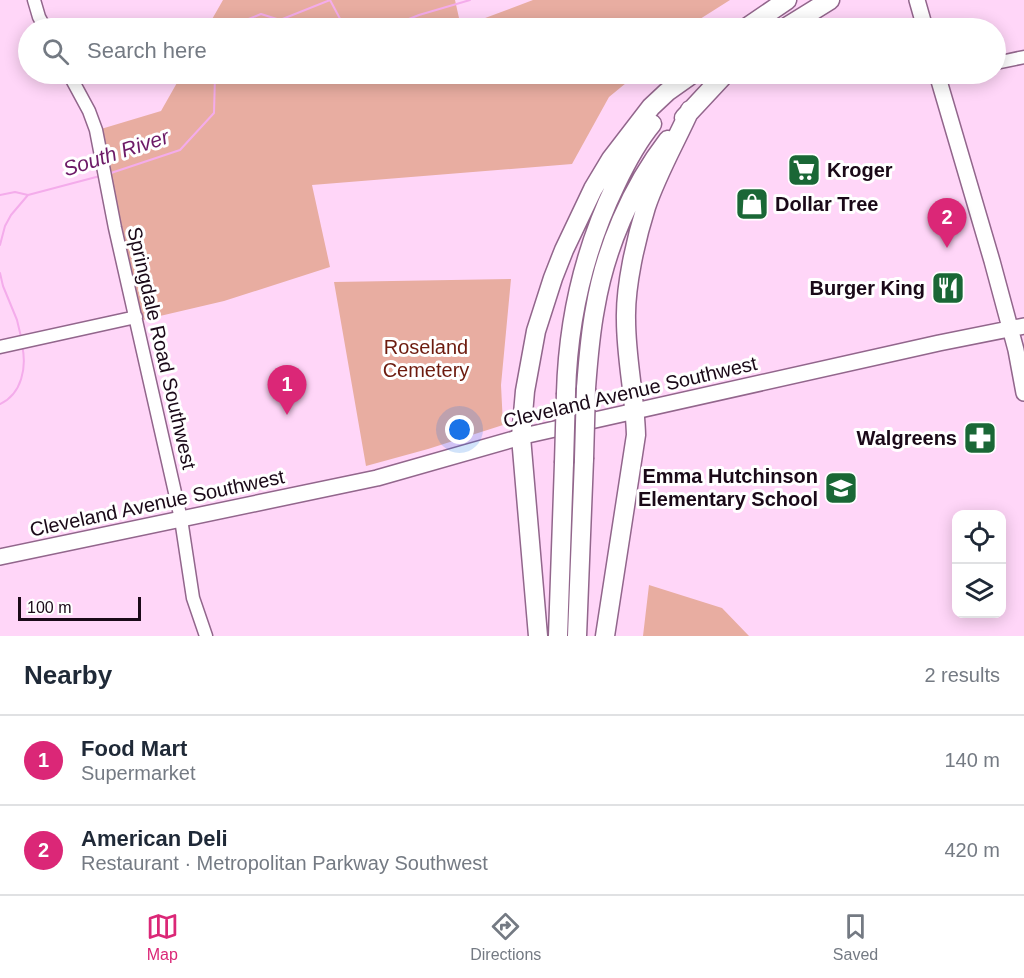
<!DOCTYPE html>
<meta charset="utf-8">
<style>
:root{--surface:#fff;--page:#f6f6f7;--text:#1f2937;--muted:#747a83;--line:#e0e1e3;--accent:#db2777}
body{margin:0;font-family:Arial,sans-serif;background:var(--page);color:var(--text)}
.controls{position:absolute;right:18px;bottom:18px;display:grid;overflow:hidden;border-radius:12px;box-shadow:0 3px 15px #0003}
.controls button{width:54px;height:54px;display:grid;place-items:center;padding:0;border:0;border-bottom:2px solid var(--line);background:var(--surface);color:var(--text);font:30px sans-serif}
.scale{position:absolute;left:18px;bottom:15px;width:123px;box-sizing:border-box;padding-left:6px;border:3px solid #1a0918;border-top:0;font-size:16px;line-height:21px;white-space:nowrap;color:#1a0918;-webkit-text-stroke:4px #fff;paint-order:stroke}
.you{position:absolute;left:460px;top:430px;width:21px;height:21px;margin:-15px;border:4px solid #fff;border-radius:50%;background:#1a73e8;box-shadow:0 0 0 9px #1a73e833}
.badge{display:grid;place-items:center;width:39px;height:39px;border-radius:50%;background:var(--accent);color:#fff;font-size:20px;font-weight:700}
.pin{position:absolute;translate:-50% -50px;filter:drop-shadow(0 2px 3px #0008)}
.pin::after{content:'';position:absolute;top:32px;width:21px;height:18px;background:inherit;clip-path:polygon(0 0,100% 0,50% 100%)}
.list{margin:0;padding:0;list-style:none}
h2{display:flex;justify-content:space-between;align-items:center;height:78px;margin:0;padding:0 24px;font-size:26px}
h2 small{font-size:20px;font-weight:400;color:var(--muted)}
.list li{display:grid;grid-template-columns:39px 1fr auto;gap:18px;align-items:center;box-sizing:border-box;height:90px;padding:0 24px;border-top:2px solid var(--line)}
.list b{display:block;font-size:22px;white-space:nowrap}
.list p{margin:0;font-size:20px;white-space:nowrap;color:var(--muted)}
.list em{font-size:20px;font-style:normal;color:var(--muted)}
.icon{flex:none;width:33px;height:33px;fill:none;stroke:currentColor;stroke-width:2;stroke-linecap:round;stroke-linejoin:round}
.map{position:relative;flex:none;width:1024px;height:636px;overflow:hidden}
.search{position:absolute;background:var(--surface);box-shadow:0 3px 15px #0003;left:18px;right:18px;top:18px;height:66px;display:flex;align-items:center;gap:15px;box-sizing:border-box;padding:0 21px;border-radius:33px;color:var(--muted);font-size:22px}
.sheet{height:258px;background:var(--surface)}
nav{display:flex;justify-content:space-around;align-items:center;box-sizing:border-box;height:84px;border-top:2px solid var(--line);background:var(--surface);font-size:16px;color:var(--muted)}
nav a{display:grid;justify-items:center;gap:3px}
nav .on{color:var(--accent)}
.map>svg:first-child{display:block}
.green{fill:#e8ada1}
.lines{fill:none;stroke-linecap:round;stroke-linejoin:round}
.stream{stroke:#f4aceb;stroke-width:2}
.minor-casing{stroke:#92668c;stroke-width:15}
.major-casing{stroke:#92668c;stroke-width:18}
.highway-casing{stroke:#92668c;stroke-width:21}
.minor{stroke:#fff;stroke-width:12}
.major{stroke:#fff;stroke-width:15}
.highway{stroke:#fff;stroke-width:18}
.highway-bridge-casing{stroke:#92668c;stroke-width:21;stroke-linecap:butt}
.highway-bridge{stroke:#fff;stroke-width:18}
.labels{text-anchor:middle;stroke-width:6;stroke-linejoin:round;paint-order:stroke}
.poi-label{font-size:20px;font-weight:bold;fill:#1a0918;stroke:#fff;text-anchor:end}
.park-label{font-size:20px;fill:#6d1b0f;stroke:#fff}
.street-label{font-size:20px;fill:#1a0918;stroke:#fff}
.water-label{font-size:21px;font-style:italic;fill:#6d1a67;stroke:#fff}
</style>
<div class="map">
<svg width="1024" height="636" viewBox="0 0 1024 636">
<rect width="100%" height="100%" fill="#ffd6f8"/>
<path class="green" d="M 223,0 L 455,0 L 461,27 L 533,0 L 730,0 L 700,19 L 689,28 L 207,28 Z
M 182,74 L 637,74 L 609,97 L 572,164 L 312,185 L 330,267 L 224,301 L 130,323 L 112,227 L 91,132 L 161,111 Z
M 511,279 L 501,385 L 503,425 L 428,449 L 366,466 L 334,282 Z
M 649,585 L 722,608 L 749,636 L 643,636 Z"/>
<g class="lines">
<path class="stream" d="M 247,28 L 246,20 L 261,14 L 280,20 L 330,0 L 345,28
M 386,28 L 419,15 L 470,0
M 108,174 L 180,150 L 214,113 L 215,76 L 220,74
M 0,195 L 15,192 L 28,195
M 0,245 L 5,226 L 11,215 L 28,195 L 100,176
M 0,273 L 3,286 L 17,320 L 21,337
M 0,404 C 22,394 27,367 22,345"/>
<g class="minor-casing">
<path id="minor" d="M 34,0 L 39,17 L 45,28
M 996,63 L 1024,57
M 69,74 L 89,111 L 96,130 L 115,228 L 181,519 L 193,598 L 206,636
M 0,347 L 136,317"/>
</g>
<g class="major-casing">
<path id="major" d="M 917,0 L 925,28
M 937,74 L 992,261 L 1016,350 L 1024,393
M 0,557 L 377,478 L 528,435 L 939,343 L 1024,326"/>
</g>
<g class="highway-casing">
<path id="highway" d="M 746,28 L 787,0
M 785,28 L 830,0
M 684,118 L 725,74
M 586,388 C 588,361 590,335 595,309 C 605,249 631,188 668,140
M 566,393 C 568,320 584,250 616,184 C 626,163 637,142 652,124
M 538,636 L 521,437 L 525,391 L 536,331 L 553,278 L 564,250 L 593,189 L 611,159 L 651,107 L 667,92 L 691,75
M 558,636 L 564,463
M 577,636 L 584,459
M 605,636 L 636,435 C 635,396 626,359 626,320 C 625,286 636,239 646,207 C 657,174 676,141 690,110"/>
</g>
<use href="#minor" class="minor"/>
<use href="#major" class="major"/>
<use href="#highway" class="highway"/>
<g class="highway-bridge-casing">
<path id="highway-bridge" d="M 584,459 L 586,388
M 564,463 L 566,393"/>
</g>
<use href="#highway-bridge" class="highway-bridge"/>
</g>
<defs>
<g id="supermarket-square" transform="scale(1.725)"><rect x="-9" y="-9" width="18" height="18" rx="4" fill="#1a6736" stroke="#fff"/><path d="M-6-5.5h2.5l.6 2H6L4.5 2H-2.5L-4.4-4H-6ZM-1.5 3.2a1.3 1.3 0 1 0 .1 0ZM3 3.2a1.3 1.3 0 1 0 .1 0Z" fill="#fff"/></g>
<g id="shop-square" transform="scale(1.725)"><rect x="-9" y="-9" width="18" height="18" rx="4" fill="#1a6736" stroke="#fff"/><path d="M-5-2.5h2.3a2.7 3.5 0 0 1 5.4 0H5L5.5 6h-11ZM-1.5-2.5h3a1.5 2.3 0 0 0-3 0Z" fill="#fff"/></g>
<g id="restaurant-square" transform="scale(1.725)"><rect x="-9" y="-9" width="18" height="18" rx="4" fill="#1a6736" stroke="#fff"/><path d="M-5-6h1v4h1v-4h1v4h1v-4h1v5L-1.5 .5V6h-2V.5L-5-1ZM5-6V6H3V1.5H1.5Q1.5-4 5-6Z" fill="#fff"/></g>
<g id="pharmacy-square" transform="scale(1.725)"><rect x="-9" y="-9" width="18" height="18" rx="4" fill="#1a6736" stroke="#fff"/><path d="M-2-6h4v4h4v4h-4v4h-4v-4h-4v-4h4Z" fill="#fff"/></g>
<g id="school-square" transform="scale(1.725)"><rect x="-9" y="-9" width="18" height="18" rx="4" fill="#1a6736" stroke="#fff"/><path d="M0-5L7-2L0 1L-7-2ZM-4 1L0 2.5L4 1V4Q0 6-4 4Z" fill="#fff"/></g>
</defs>
<g fill-rule="evenodd">
<use href="#supermarket-square" x="804" y="170"/>
<use href="#shop-square" x="752" y="204"/>
<use href="#restaurant-square" x="948" y="288"/>
<use href="#pharmacy-square" x="980" y="438"/>
<use href="#school-square" x="841" y="488"/>
</g>
<g class="labels">
<g class="poi-label">
<text x="827" y="177" text-anchor="start">Kroger</text>
<text x="775" y="211" text-anchor="start">Dollar Tree</text>
<text x="925" y="295">Burger King</text>
<text x="957" y="445">Walgreens</text>
<text x="818" y="483">Emma Hutchinson<tspan x="818" dy="23">Elementary School</tspan></text>
</g>
<g class="park-label">
<text x="426" y="354">Roseland<tspan x="426" dy="23">Cemetery</tspan></text>
</g>
<g class="street-label">
<text transform="translate(162 348) rotate(77)" y="7">Springdale Road Southwest</text>
<text transform="translate(630 392) rotate(-13)" y="7">Cleveland Avenue Southwest</text>
<text transform="translate(157 503) rotate(-12)" y="7">Cleveland Avenue Southwest</text>
</g>
<g class="water-label">
<text transform="translate(116 153) rotate(-18)" y="7">South River</text>
</g>
</g>
</svg>
<div class="controls">
<button><svg class="icon" aria-label="locate" viewBox="0 0 24 24"><circle cx="12" cy="12" r="6"/><path d="M12 2v4M12 18v4M2 12h4M18 12h4"/></svg></button>
<button><svg class="icon" aria-label="layers" viewBox="0 0 24 24"><path d="M12 4l9 5-9 5-9-5zM3 14l9 5 9-5"/></svg></button>
</div>
<div class="scale">100 m</div>
<div class="you"></div>
<div class="pin badge" style="left:287px;top:415px">1</div>
<div class="pin badge" style="left:947px;top:248px">2</div>
<div class="search"><svg class="icon" aria-label="search" viewBox="0 0 24 24"><circle cx="10" cy="10" r="6"/><path d="M15 15l6 6"/></svg>Search here</div>
</div>
<section class="sheet">
<h2>Nearby<small>2 results</small></h2>
<ul class="list">
<li><span class="badge">1</span><div><b>Food Mart</b><p>Supermarket</p></div><em>140 m</em></li>
<li><span class="badge">2</span><div><b>American Deli</b><p>Restaurant · Metropolitan Parkway Southwest</p></div><em>420 m</em></li>
</ul>
</section>
<nav>
<a class="on"><svg class="icon" aria-label="map" viewBox="0 0 24 24"><path d="M3 6l6-2 6 2 6-2v14l-6 2-6-2-6 2zM9 4v14M15 6v14"/></svg>Map</a>
<a><svg class="icon" aria-label="directions" viewBox="0 0 24 24"><path d="M12 3l9 9-9 9-9-9zM9 14v-3h6M13 9l2 2-2 2"/></svg>Directions</a>
<a><svg class="icon" aria-label="saved" viewBox="0 0 24 24"><path d="M7 4h10v16l-5-4-5 4z"/></svg>Saved</a>
</nav>
